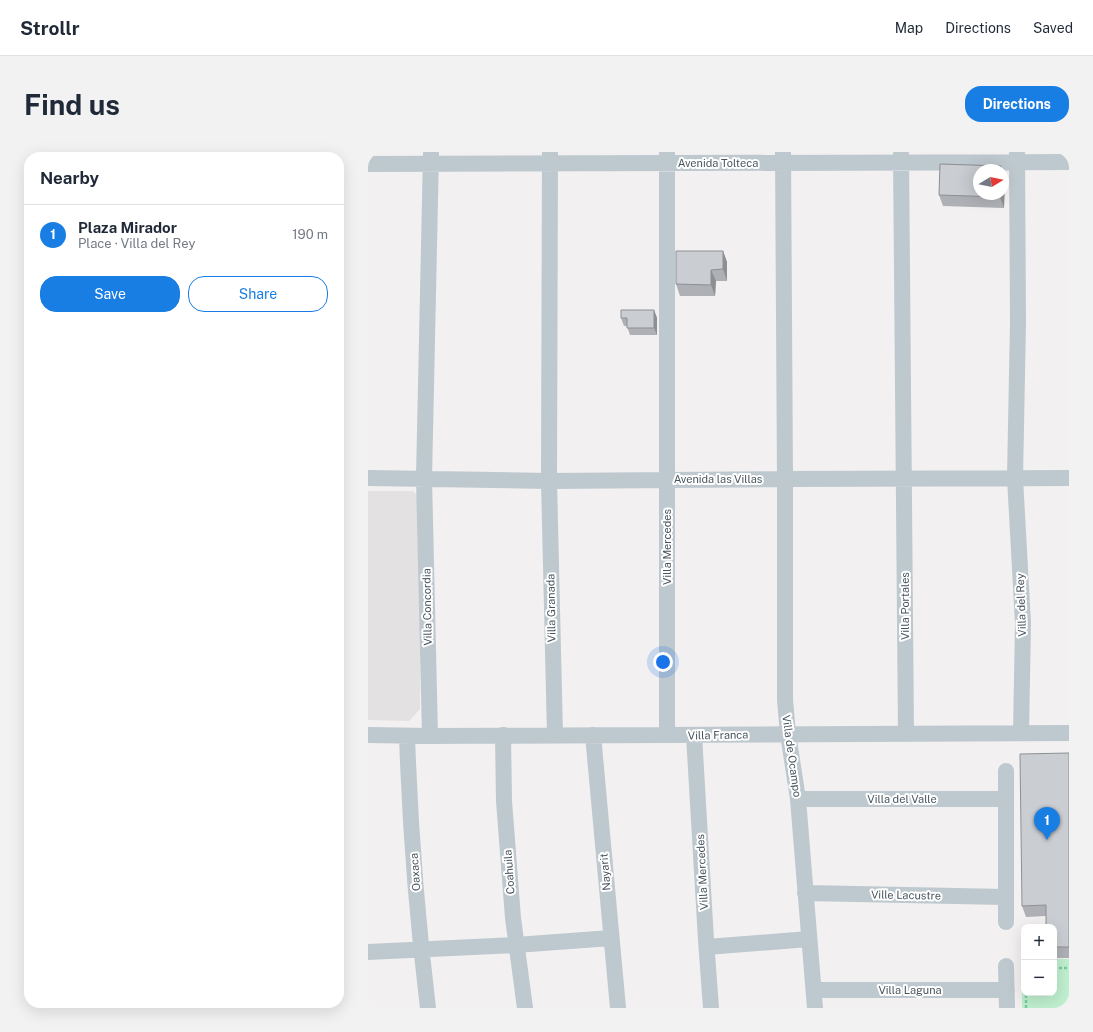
<!DOCTYPE html>
<meta charset="utf-8">
<style>
:root{--surface:#fff;--page:#f2f2f3;--text:#1f2937;--muted:#747a83;--line:#e0e1e3;--accent:#197ee3}
body{margin:0;font-family:"Public Sans",sans-serif;background:var(--page);color:var(--text)}
.controls{position:absolute;right:12px;bottom:12px;display:grid;overflow:hidden;border-radius:8px;box-shadow:0 4px 16px #0002}
.controls button{width:36px;height:36px;display:grid;place-items:center;padding:0;border:0;border-bottom:1px solid var(--line);background:var(--surface);color:var(--text);font:20px sans-serif}
.compass{position:absolute;left:605px;top:12px;width:36px;height:36px;border-radius:50%;background:var(--surface);box-shadow:0 4px 16px #0002;rotate:80deg}
.you{position:absolute;left:295px;top:510px;width:14px;height:14px;margin:-10px;border:3px solid #fff;border-radius:50%;background:#1a73e8;box-shadow:0 0 0 6px #1a73e833}
.badge{display:grid;place-items:center;width:26px;height:26px;border-radius:50%;background:var(--accent);color:#fff;font-size:13px;font-weight:700}
.pin{position:absolute;translate:-50% -33px;filter:drop-shadow(0 1px 2px #0008)}
.pin::after{content:'';position:absolute;top:21px;width:14px;height:12px;background:inherit;clip-path:polygon(0 0,100% 0,50% 100%)}
.list{margin:0;padding:0;list-style:none}
h2{display:flex;justify-content:space-between;align-items:center;height:52px;margin:0;padding:0 16px;font-size:17px}
h2 small{font-size:13px;font-weight:400;color:var(--muted)}
.list li{display:grid;grid-template-columns:26px 1fr auto;gap:12px;align-items:center;box-sizing:border-box;height:60px;padding:0 16px;border-top:1px solid var(--line)}
.list b{display:block;font-size:15px;white-space:nowrap}
.list p{margin:0;font-size:13px;white-space:nowrap;color:var(--muted)}
.list em{font-size:13px;font-style:normal;color:var(--muted)}
.actions{display:flex;gap:8px;padding:12px 16px}
.actions a{flex:1;padding:9px 0;border:1px solid var(--accent);border-radius:16px;text-align:center;font-size:14px;color:var(--accent)}
.actions .main{background:var(--accent);color:#fff}
.map{position:relative;flex:none;width:701px;height:856px;overflow:hidden;border-radius:16px}
header{display:flex;align-items:center;gap:24px;box-sizing:border-box;height:56px;padding:0 20px;background:var(--surface);border-bottom:1px solid var(--line)}
header strong{font-size:19px}
nav{display:flex;gap:22px;margin-inline-start:auto;font-size:14px}
.intro{display:flex;align-items:center;justify-content:space-between;box-sizing:border-box;height:96px;padding:0 24px}
h1{margin:0;font-size:28px}
.button{padding:10px 18px;border-radius:16px;background:var(--accent);color:#fff;font-size:14px;font-weight:700}
main{display:flex;gap:24px;padding:0 24px}
aside{flex:1;background:var(--surface);border-radius:16px;box-shadow:0 4px 16px #0002}
.map>svg:first-child{display:block}
.education{fill:#e3e1e2}
.green{fill:#beefce}
.lines{fill:none;stroke-linecap:round;stroke-linejoin:round}
.path{stroke:#76ce9d;stroke-width:2.5;stroke-dasharray:3 2;stroke-linecap:butt}
.minor{stroke:#bec8cf;stroke-width:16}
.wall{fill:#aeb0b5}
.shaded-wall{fill:#8d9093}
.building{fill:#cacdd2;stroke:#8d9093}
.labels{text-anchor:middle;stroke-width:4;stroke-linejoin:round;paint-order:stroke}
.street-label{font-size:11px;fill:#48545d;stroke:#fff}
</style>
<header>
<strong>Strollr</strong>
<nav><a>Map</a><a>Directions</a><a>Saved</a></nav>
</header>
<div class="intro"><h1>Find us</h1><a class="button">Directions</a></div>
<main>
<aside>
<h2>Nearby<small></small></h2>
<ul class="list">
<li><span class="badge">1</span><div><b>Plaza Mirador</b><p>Place · Villa del Rey</p></div><em>190 m</em></li>
</ul>
<div class="actions"><a class="main">Save</a><a>Share</a></div>
</aside>
<div class="map">
<svg width="701" height="856" viewBox="0 0 701 856">
<rect width="100%" height="100%" fill="#f2f0f0"/>
<path class="education" d="M 0,339 L 45,339 L 52,347 L 52,557 L 41,569 L 0,568 Z"/>
<path class="green" d="M 654,807 L 656,807 L 656,841 L 686,841 L 686,807 L 701,807 L 701,856 L 654,856 Z"/>
<g class="lines">
<path class="path" d="M 686,816 L 701,816
M 658,856 L 658,841"/>
<path class="minor" d="M 182,0 L 181,329 L 187,583
M 415,0 L 417,327 L 417,548 L 420,582 L 430,647 L 447,856
M 299,2 L 299,583
M 533,2 L 538,582
M 649,2 L 650,171 L 647,326 L 655,471 L 653,581
M 0,12 L 701,10
M 0,326 L 181,329 L 417,327 L 701,326
M 0,583 L 62,584 L 701,581
M 135,583 L 136,649 L 145,766 L 157,856
M 225,583 L 250,856
M 326,583 L 338,788 L 343,856
M 39,584 C 42,675 49,766 60,856
M 62,584 L 56,326 L 63,2
M 430,647 L 637,647
M 437,741 L 638,745
M 638,770 L 638,619
M 339,795 L 441,787
M 0,800 L 148,793 L 243,786
M 638,814 L 639,856
M 446,838 L 639,838"/>
</g>
<path class="wall" d="M 572,12 L 633,14 L 634,18 L 611,18 L 611,42 L 635,42 L 635,21 L 637,25 L 636,56 L 575,54 L 571,43 Z
M 355,99 L 359,110 L 359,129 L 348,129 L 347,144 L 312,144 L 308,132 Z
M 286,158 L 289,166 L 289,183 L 262,183 L 259,174 L 256,174 L 253,166 Z
M 701,601 L 701,806 L 686,806 L 686,775 L 678,764 L 658,765 L 654,754 Z"/>
<path class="shaded-wall" d="M 635,21 L 637,25 L 636,56 L 632,45 L 632,42 L 635,42 Z
M 355,99 L 359,110 L 359,129 L 355,117 Z
M 343,118 L 348,129 L 347,144 L 343,133 Z
M 286,158 L 289,166 L 289,183 L 286,176 Z"/>
<path class="building" d="M 572,12 L 633,14 L 632,18 L 611,18 L 611,42 L 632,42 L 632,45 L 571,43 Z
M 308,99 L 355,99 L 355,117 L 343,118 L 343,133 L 308,132 Z
M 253,158 L 286,158 L 286,176 L 259,176 L 259,166 L 253,166 Z
M 701,601 L 701,795 L 686,795 L 686,775 L 678,775 L 678,753 L 654,754 L 652,602 Z"/>
<g class="labels">
<g class="street-label">
<text x="350" y="15">Avenida Tolteca</text>
<text x="350" y="331">Avenida las Villas</text>
<text transform="translate(299 395) rotate(-90)" y="4">Villa Mercedes</text>
<text transform="translate(653 453) rotate(-92)" y="4">Villa del Rey</text>
<text transform="translate(537 454) rotate(-90)" y="4">Villa Portales</text>
<text transform="translate(59 455) rotate(-91)" y="4">Villa Concordia</text>
<text transform="translate(183 456) rotate(-91)" y="4">Villa Granada</text>
<text transform="translate(350 583) rotate(-1)" y="4">Villa Franca</text>
<text transform="translate(424 604) rotate(82)" y="4">Villa de Ocampo</text>
<text x="534" y="651">Villa del Valle</text>
<text transform="translate(47 720) rotate(-94)" y="4">Oaxaca</text>
<text transform="translate(141 720) rotate(-94)" y="4">Coahuila</text>
<text transform="translate(237 720) rotate(-95)" y="4">Nayarit</text>
<text transform="translate(334 720) rotate(-93)" y="4">Villa Mercedes</text>
<text transform="translate(538 743) rotate(1)" y="4">Ville Lacustre</text>
<text x="542" y="842">Villa Laguna</text>
</g>
</g>
</svg>
<div class="controls">
<button>+</button>
<button>−</button>
</div>
<svg class="compass" viewBox="-18 -18 36 36"><path d="M0-13l5 13h-10z" fill="#e53935"/><path d="M0 13l5-13h-10z" fill="#747a83"/></svg>
<div class="you"></div>
<div class="pin badge" style="left:679px;top:688px">1</div>
</div>
</main>
